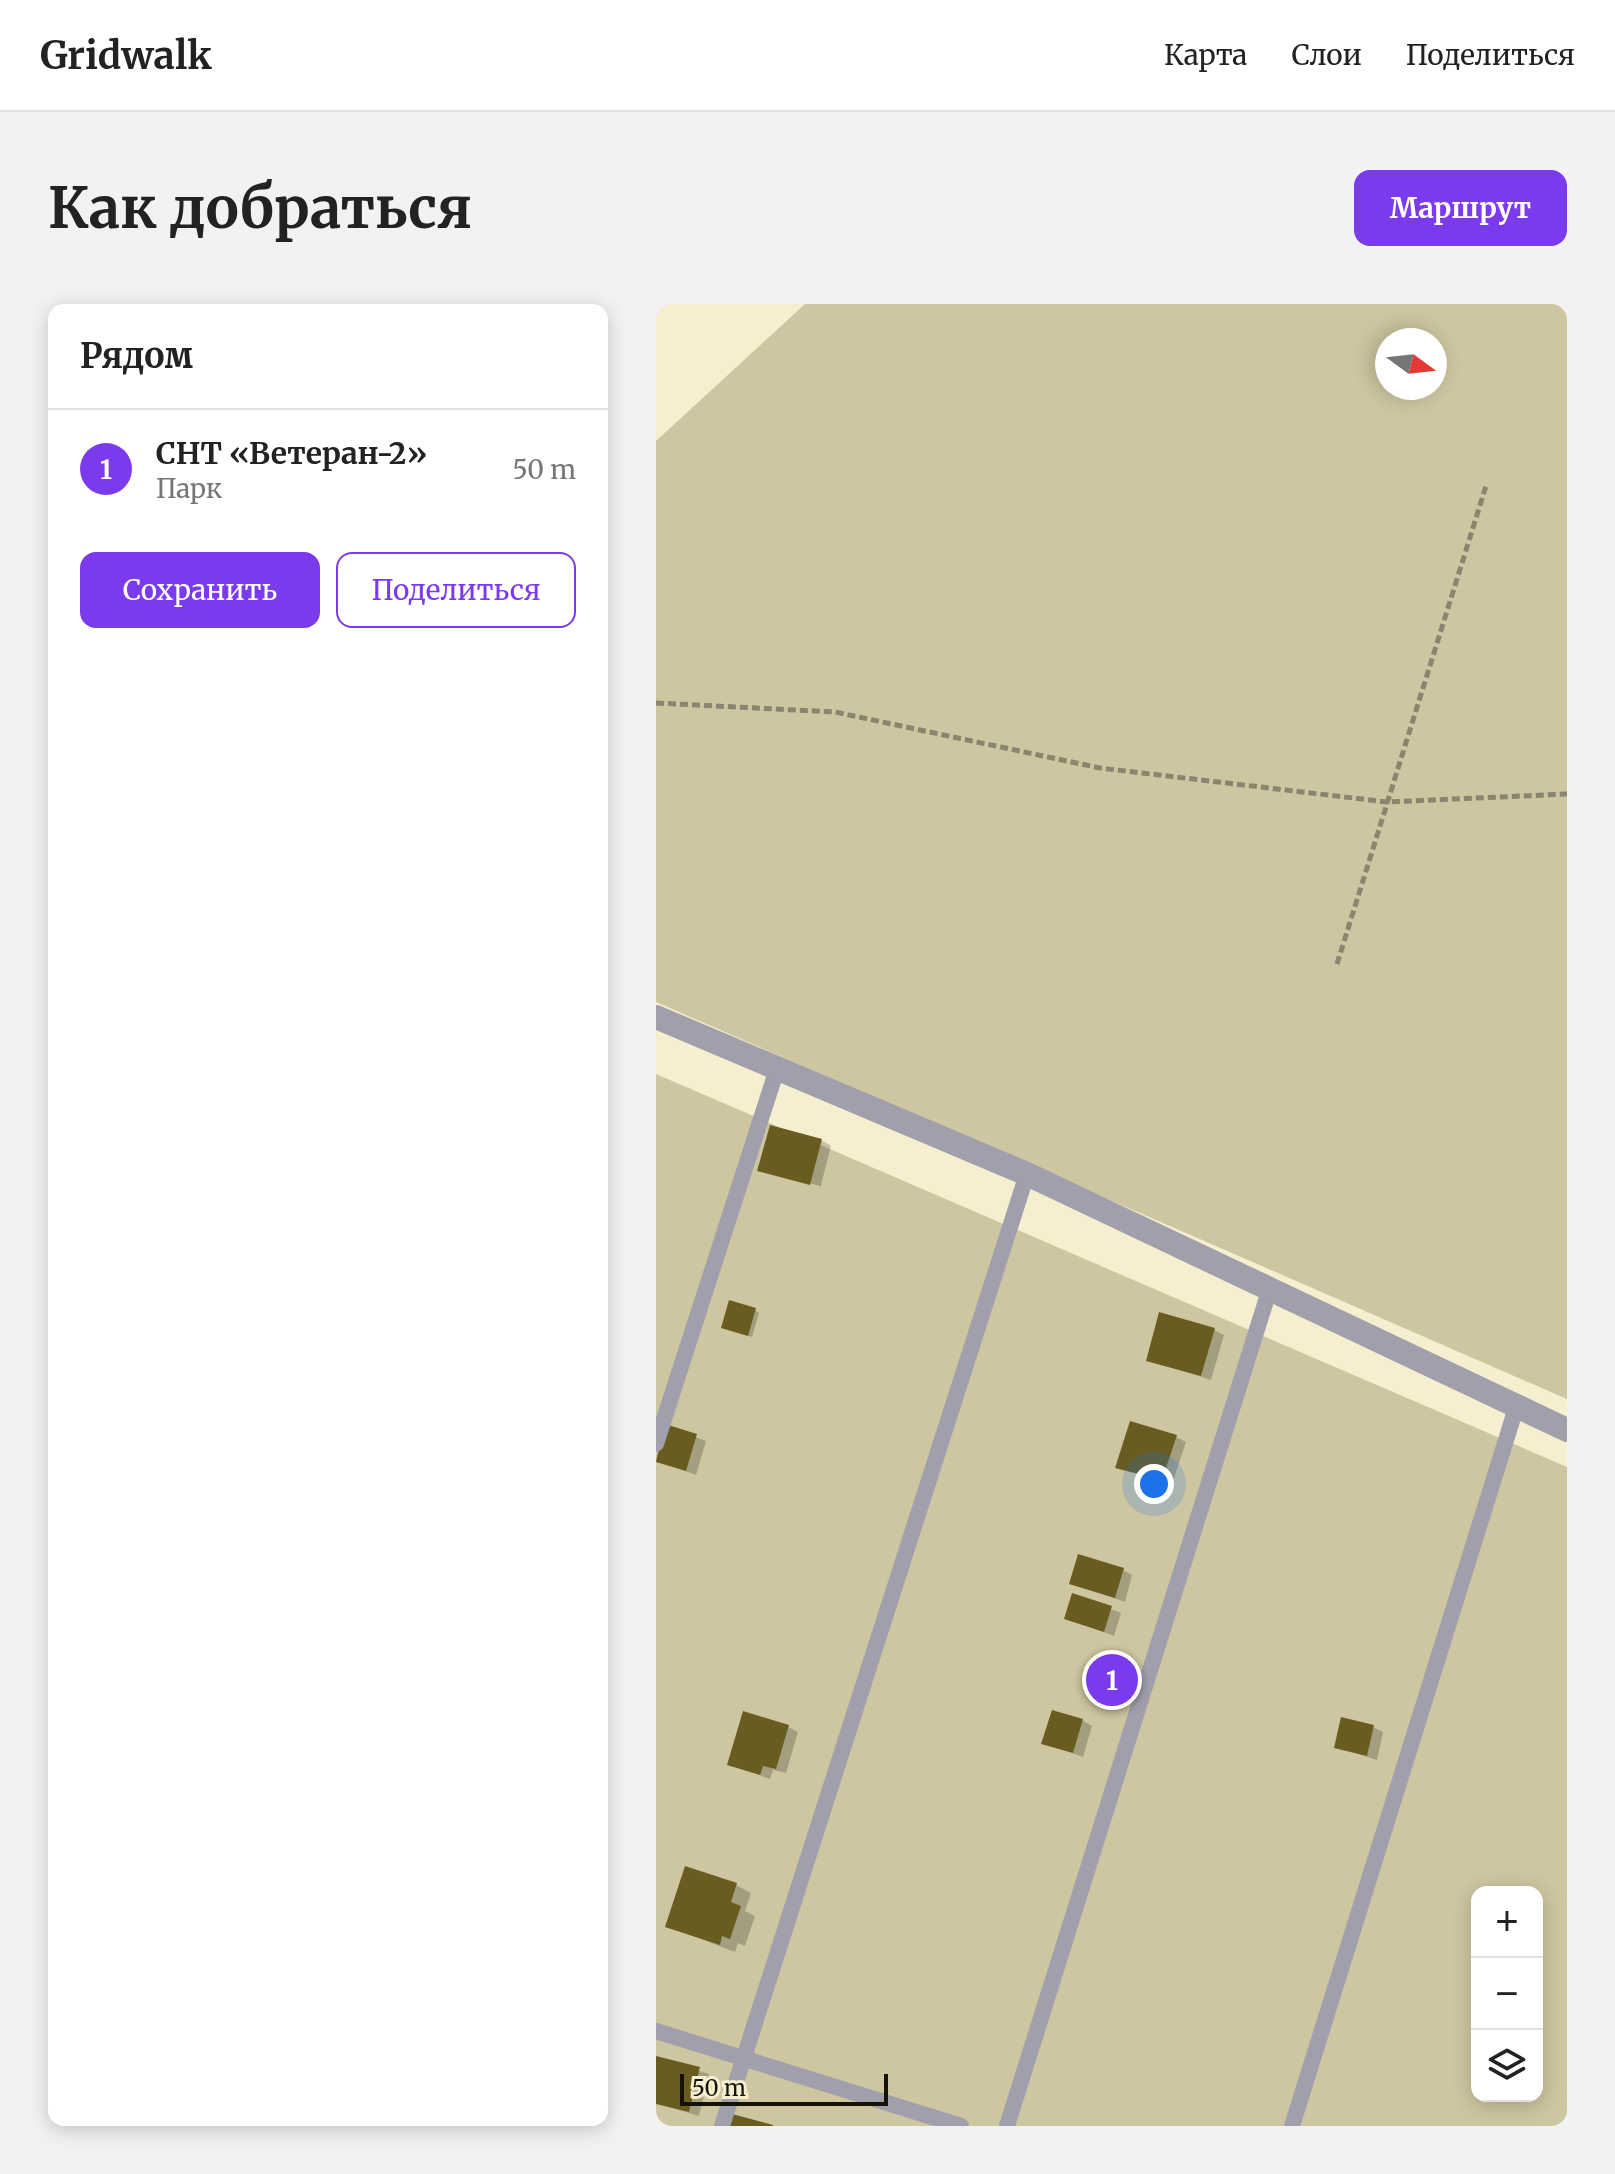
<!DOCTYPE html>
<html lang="ru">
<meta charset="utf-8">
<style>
:root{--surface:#fff;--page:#f2f2f2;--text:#222;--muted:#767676;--line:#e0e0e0;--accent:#7c3aed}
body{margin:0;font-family:Merriweather,serif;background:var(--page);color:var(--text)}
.controls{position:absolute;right:24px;bottom:24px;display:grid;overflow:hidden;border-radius:16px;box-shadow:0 4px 20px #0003}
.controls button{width:72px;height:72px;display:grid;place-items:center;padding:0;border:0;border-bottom:2px solid var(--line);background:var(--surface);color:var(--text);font:40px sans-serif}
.compass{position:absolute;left:719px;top:24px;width:72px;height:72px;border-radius:50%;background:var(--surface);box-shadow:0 4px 20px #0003;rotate:105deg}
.scale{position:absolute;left:24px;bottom:20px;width:208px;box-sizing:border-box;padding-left:8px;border:4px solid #151207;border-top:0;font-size:22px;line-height:28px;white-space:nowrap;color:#151207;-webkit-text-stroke:6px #f5efcf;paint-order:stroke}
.you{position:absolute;left:498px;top:1180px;width:28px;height:28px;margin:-20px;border:6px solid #fff;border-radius:50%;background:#1a73e8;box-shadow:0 0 0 12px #1a73e833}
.badge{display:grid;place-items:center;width:52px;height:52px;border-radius:50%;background:var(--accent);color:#fff;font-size:26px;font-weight:700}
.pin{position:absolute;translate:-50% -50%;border:4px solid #fff;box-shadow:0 2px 8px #0006}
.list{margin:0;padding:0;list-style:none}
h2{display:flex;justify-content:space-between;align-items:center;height:104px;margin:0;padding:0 32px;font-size:34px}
h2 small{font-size:26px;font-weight:400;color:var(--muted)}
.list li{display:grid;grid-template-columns:52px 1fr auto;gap:24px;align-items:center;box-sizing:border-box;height:120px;padding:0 32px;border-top:2px solid var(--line)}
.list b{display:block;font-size:30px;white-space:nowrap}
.list p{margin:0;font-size:26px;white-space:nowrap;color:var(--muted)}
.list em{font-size:26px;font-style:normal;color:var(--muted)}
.actions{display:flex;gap:16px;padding:24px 32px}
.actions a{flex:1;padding:18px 0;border:2px solid var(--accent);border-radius:16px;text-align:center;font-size:28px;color:var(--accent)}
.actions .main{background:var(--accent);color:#fff}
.icon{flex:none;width:44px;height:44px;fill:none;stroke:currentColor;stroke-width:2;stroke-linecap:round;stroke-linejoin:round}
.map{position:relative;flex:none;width:911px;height:1822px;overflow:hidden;border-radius:16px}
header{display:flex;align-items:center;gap:48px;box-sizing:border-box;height:112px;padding:0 40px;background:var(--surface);border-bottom:2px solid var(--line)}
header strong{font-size:38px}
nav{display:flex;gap:44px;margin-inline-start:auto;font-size:28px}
.intro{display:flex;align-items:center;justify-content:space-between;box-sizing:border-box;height:192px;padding:0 48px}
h1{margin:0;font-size:56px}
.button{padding:20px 36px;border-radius:16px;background:var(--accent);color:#fff;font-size:28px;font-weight:700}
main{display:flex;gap:48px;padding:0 48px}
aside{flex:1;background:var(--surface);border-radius:16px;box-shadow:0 4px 20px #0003}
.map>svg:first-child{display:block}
.green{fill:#cec6a0;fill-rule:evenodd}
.shadow{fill:#0003}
.building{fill:#685c21}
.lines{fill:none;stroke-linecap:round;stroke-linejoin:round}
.path{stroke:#89856f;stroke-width:5;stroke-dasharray:8 4;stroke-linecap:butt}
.service{stroke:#a09fac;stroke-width:16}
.minor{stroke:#a09fac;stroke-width:24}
</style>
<header>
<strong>Gridwalk</strong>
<nav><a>Карта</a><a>Слои</a><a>Поделиться</a></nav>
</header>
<div class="intro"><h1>Как добраться</h1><a class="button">Маршрут</a></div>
<main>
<aside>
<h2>Рядом<small></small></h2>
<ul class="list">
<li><span class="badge">1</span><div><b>СНТ «Ветеран-2»</b><p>Парк</p></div><em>50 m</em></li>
</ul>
<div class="actions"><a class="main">Сохранить</a><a>Поделиться</a></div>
</aside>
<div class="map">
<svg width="911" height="1822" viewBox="0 0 911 1822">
<rect width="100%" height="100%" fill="#f5efcf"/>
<path class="green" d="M 149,0 L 911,0 L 911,1095 L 0,698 L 0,137 ZM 731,36 L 779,36 L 779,84 L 731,84 Z
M 0,770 L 911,1163 L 911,1822 L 0,1822 ZM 821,1588 L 881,1588 L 881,1792 L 821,1792 Z"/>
<path class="shadow" d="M 165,836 L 175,842 L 164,885 L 164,882 L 104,866 Z
M 99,1006 L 103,1009 L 96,1033 L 72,1026 Z
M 558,1026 L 568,1031 L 555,1076 L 492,1056 Z
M 10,1122 L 50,1137 L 40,1171 L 0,1156 Z
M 520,1133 L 530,1138 L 516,1180 L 462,1163 Z
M 467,1266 L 476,1271 L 469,1298 L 415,1279 Z
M 418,1291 L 465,1309 L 458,1332 L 410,1314 Z
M 426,1416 L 436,1422 L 427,1453 L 388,1439 Z
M 132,1423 L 142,1428 L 130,1469 L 117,1466 L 114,1475 L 73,1460 Z
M 717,1423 L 727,1428 L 721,1456 L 680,1443 Z
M 80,1581 L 95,1589 L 89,1607 L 99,1612 L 89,1642 L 82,1639 L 79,1648 L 11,1622 Z
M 0,1754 L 53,1770 L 43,1812 L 0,1799 Z"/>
<path class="building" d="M 114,821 L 166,835 L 154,881 L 101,867 Z
M 73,996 L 100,1004 L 92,1032 L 65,1024 Z
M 503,1008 L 559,1024 L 545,1072 L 490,1057 Z
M 474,1117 L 521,1131 L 506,1176 L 459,1164 Z
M 9,1120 L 41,1130 L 30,1167 L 0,1158 Z
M 422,1250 L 468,1264 L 459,1294 L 413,1280 Z
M 416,1289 L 456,1302 L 448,1328 L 408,1315 Z
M 396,1406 L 427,1415 L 417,1449 L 385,1440 Z
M 87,1407 L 133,1421 L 120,1465 L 107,1462 L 104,1471 L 71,1461 Z
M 685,1413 L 718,1421 L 711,1452 L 678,1444 Z
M 29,1562 L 81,1579 L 75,1598 L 85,1602 L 74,1635 L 66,1632 L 64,1641 L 9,1623 Z
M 0,1752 L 44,1763 L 33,1808 L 0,1800 Z
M 76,1810 L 117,1821 L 117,1822 L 73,1822 Z"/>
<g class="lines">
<path class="path" d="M 0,399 L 179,408 L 444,464 L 731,498 L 911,490
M 681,660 L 830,182"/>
<path class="service" d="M 0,1140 L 122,762
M 0,1727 L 305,1822
M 66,1822 L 371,870
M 351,1822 L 614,984
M 636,1822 L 860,1104"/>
<path class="minor" d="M 0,713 L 371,870 L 911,1126"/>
</g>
</svg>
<div class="controls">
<button>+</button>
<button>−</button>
<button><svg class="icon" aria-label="layers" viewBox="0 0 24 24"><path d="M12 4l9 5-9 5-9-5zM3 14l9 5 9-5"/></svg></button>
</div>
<svg class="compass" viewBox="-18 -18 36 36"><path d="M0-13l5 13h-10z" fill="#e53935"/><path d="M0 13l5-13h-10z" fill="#767676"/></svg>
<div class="scale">50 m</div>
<div class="you"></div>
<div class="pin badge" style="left:456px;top:1376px">1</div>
</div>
</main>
